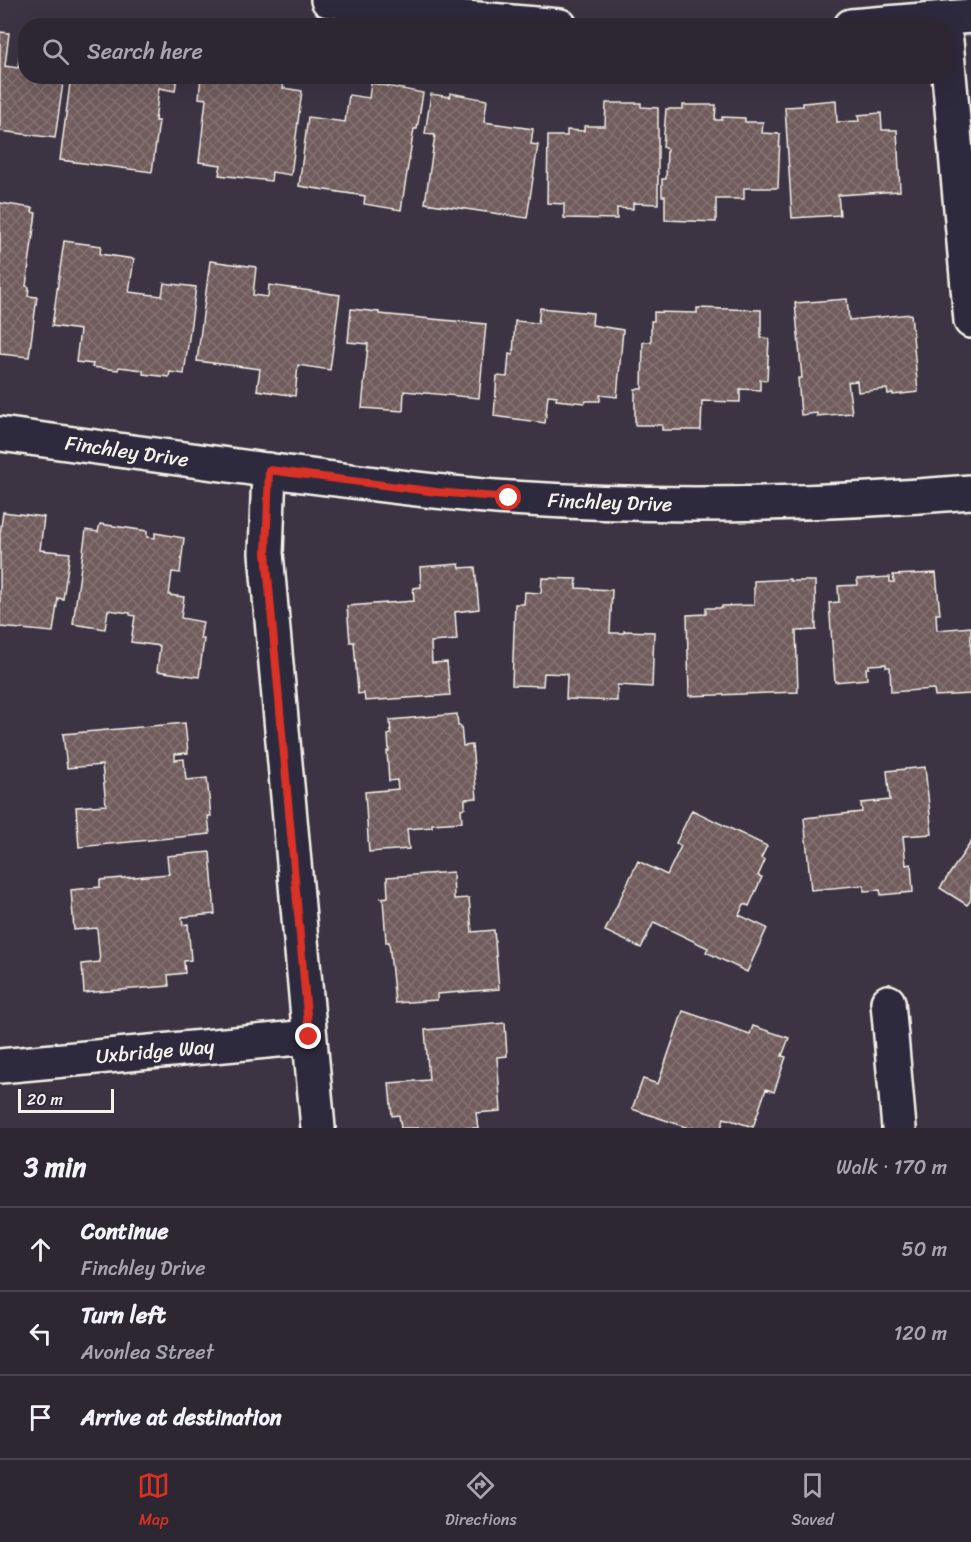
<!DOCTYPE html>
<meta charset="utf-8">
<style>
:root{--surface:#2d2732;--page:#39333e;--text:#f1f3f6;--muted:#a7a5ac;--line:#48444d;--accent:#d93025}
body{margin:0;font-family:Sriracha,sans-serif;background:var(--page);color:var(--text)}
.scale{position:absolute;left:18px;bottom:15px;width:96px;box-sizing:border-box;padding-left:6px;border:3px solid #f4f1e8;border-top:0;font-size:16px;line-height:21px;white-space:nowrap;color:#f4f1e8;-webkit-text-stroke:4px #2f2a3d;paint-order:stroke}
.stop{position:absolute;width:18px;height:18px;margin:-14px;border:4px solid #d93025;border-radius:50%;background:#fff}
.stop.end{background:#d93025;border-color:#fff;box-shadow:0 2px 6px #0008}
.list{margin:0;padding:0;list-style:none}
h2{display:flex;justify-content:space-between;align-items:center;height:78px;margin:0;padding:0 24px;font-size:26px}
h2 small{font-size:20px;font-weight:400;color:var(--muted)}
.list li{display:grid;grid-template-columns:39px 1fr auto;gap:18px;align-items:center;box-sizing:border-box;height:84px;padding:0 24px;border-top:2px solid var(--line)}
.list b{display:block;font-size:22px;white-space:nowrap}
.list p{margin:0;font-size:20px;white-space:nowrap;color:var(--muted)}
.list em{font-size:20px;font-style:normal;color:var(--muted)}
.icon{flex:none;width:33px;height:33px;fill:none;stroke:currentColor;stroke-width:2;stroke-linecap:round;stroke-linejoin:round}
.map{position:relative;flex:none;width:971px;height:1128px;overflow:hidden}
.search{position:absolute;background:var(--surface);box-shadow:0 6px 24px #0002;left:18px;right:18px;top:18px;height:66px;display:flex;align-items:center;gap:15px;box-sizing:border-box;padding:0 21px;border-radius:24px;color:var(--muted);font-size:22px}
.sheet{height:330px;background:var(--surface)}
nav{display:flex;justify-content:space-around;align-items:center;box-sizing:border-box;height:84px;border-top:2px solid var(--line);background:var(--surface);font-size:16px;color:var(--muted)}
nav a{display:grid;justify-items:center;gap:3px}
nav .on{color:var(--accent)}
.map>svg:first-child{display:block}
.building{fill:url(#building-cross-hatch);stroke:#f4f1e8;stroke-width:1.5}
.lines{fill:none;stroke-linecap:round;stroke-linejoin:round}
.minor-casing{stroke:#f4f1e8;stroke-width:38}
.minor{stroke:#2f2a3d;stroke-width:33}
.route{stroke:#d93025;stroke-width:8}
.labels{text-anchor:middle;stroke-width:4.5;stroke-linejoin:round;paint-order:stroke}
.street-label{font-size:20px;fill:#f4f1e8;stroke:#2f2a3d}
</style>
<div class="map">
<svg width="971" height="1128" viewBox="0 0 971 1128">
<defs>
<pattern id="building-cross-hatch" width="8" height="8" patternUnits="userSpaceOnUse" patternTransform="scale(1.5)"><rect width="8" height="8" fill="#6f5b5c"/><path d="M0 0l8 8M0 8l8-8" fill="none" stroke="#847373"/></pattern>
</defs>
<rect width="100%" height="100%" fill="#3c3443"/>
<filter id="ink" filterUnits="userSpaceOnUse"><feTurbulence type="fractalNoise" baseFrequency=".0167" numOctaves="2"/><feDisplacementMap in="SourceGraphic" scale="12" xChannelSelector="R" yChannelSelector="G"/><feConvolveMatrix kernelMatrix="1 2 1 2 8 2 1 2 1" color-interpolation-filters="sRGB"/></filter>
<g filter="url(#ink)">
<path class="building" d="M 0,32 L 9,33 L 5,66 L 18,68 L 20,52 L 26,52 L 26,76 L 64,76 L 55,138 L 0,131 Z
M 71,76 L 177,76 L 175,91 L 159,88 L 155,121 L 159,121 L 152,172 L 60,160 Z
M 201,76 L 257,76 L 284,80 L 283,88 L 302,91 L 291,175 L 272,172 L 271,181 L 219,175 L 221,165 L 199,162 L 206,99 L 199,98 Z
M 371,83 L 423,93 L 417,129 L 414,129 L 401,210 L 364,204 L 365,196 L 299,186 L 308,117 L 345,122 L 349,95 L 369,98 Z
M 450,93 L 487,100 L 484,122 L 533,129 L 531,144 L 538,145 L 527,218 L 425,203 L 435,135 L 425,134 L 431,94 L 450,97 Z
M 836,100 L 837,122 L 859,121 L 858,115 L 881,113 L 882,130 L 897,130 L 900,191 L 838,195 L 840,215 L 792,218 L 785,107 L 803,106 L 803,103 Z
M 606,103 L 641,103 L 641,107 L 658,108 L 658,204 L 633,203 L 633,209 L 617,208 L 617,219 L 564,218 L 564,204 L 547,203 L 548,136 L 567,136 L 567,130 L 584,131 L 584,126 L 605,126 Z
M 683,105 L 716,105 L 715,120 L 722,120 L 722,117 L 745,118 L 745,122 L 763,122 L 762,133 L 780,134 L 778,188 L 744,188 L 744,199 L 716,199 L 716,222 L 665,220 L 665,196 L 662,196 L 662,179 L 666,179 L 667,149 L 663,147 L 666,109 L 683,109 Z
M 0,203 L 33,208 L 32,212 L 36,213 L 26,286 L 29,287 L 28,296 L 37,297 L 29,357 L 0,354 Z
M 64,241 L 101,246 L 100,254 L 134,259 L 129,292 L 162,296 L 164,283 L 196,287 L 184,374 L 170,372 L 169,377 L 143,374 L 143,370 L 119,367 L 118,370 L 92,367 L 93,364 L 76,362 L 80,330 L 52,326 Z
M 210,261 L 256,267 L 253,295 L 268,297 L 269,285 L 340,295 L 330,370 L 298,365 L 295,396 L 257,390 L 260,369 L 197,361 Z
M 847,299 L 849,320 L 911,314 L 918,392 L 893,395 L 893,393 L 888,394 L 887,389 L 858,392 L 857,381 L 848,382 L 852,413 L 817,416 L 817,413 L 801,415 L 798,378 L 802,378 L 795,303 Z
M 540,308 L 593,313 L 592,325 L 623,330 L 617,397 L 600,395 L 600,401 L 586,401 L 585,403 L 556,400 L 557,396 L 548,395 L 545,423 L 494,416 L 497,376 L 507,377 L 509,354 L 513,355 L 515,321 L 538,323 Z
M 697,308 L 761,310 L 761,338 L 769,339 L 767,380 L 760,380 L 760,390 L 740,389 L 740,402 L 702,401 L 701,430 L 662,430 L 662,425 L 635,425 L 635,389 L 642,389 L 643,342 L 651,342 L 651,321 L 654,321 L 654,312 L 697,313 Z
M 351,309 L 379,312 L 379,314 L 486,324 L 479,398 L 404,391 L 403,411 L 362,408 L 368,344 L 348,342 Z
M 3,512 L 44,517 L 40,550 L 70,553 L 63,599 L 58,598 L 53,632 L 0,627 L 0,534 Z
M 100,524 L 147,531 L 147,537 L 155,538 L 155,533 L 184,538 L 180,573 L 172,572 L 169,595 L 184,597 L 181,618 L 203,622 L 200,639 L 204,639 L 199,677 L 157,671 L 160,646 L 131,642 L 135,616 L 130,615 L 130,613 L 108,610 L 105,629 L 73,624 L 86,530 L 98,532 Z
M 459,564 L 460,568 L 475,567 L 479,609 L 455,612 L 457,640 L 431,642 L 432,663 L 447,662 L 450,695 L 365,701 L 364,693 L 358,694 L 354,642 L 350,642 L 347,606 L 414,601 L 413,588 L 421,587 L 420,567 Z
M 936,573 L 940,614 L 936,614 L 937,630 L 971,627 L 971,694 L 935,696 L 934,689 L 891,692 L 890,667 L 886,667 L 886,664 L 869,665 L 869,668 L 866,668 L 867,679 L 835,682 L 829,603 L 839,602 L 838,586 L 858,585 L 857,579 L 890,577 L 890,582 L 894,582 L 893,575 Z
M 542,578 L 577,579 L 576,588 L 612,590 L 610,633 L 624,633 L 624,631 L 654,632 L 652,687 L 617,685 L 617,701 L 566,699 L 567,674 L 544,673 L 543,686 L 512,685 L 515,604 L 524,604 L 525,592 L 541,593 Z
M 790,579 L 790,581 L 815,581 L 816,630 L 796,631 L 798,692 L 689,696 L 687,615 L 706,614 L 706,608 L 722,608 L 722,606 L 754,605 L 754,581 Z
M 457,714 L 458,726 L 461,726 L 463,746 L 472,745 L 477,798 L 465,799 L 465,808 L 461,809 L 462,822 L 432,824 L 432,827 L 407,829 L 409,849 L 369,852 L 365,792 L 398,789 L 397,780 L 389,781 L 387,751 L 389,751 L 388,735 L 391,734 L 390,720 Z
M 185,723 L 188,753 L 175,754 L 175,760 L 184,759 L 186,780 L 207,778 L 211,816 L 208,816 L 210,834 L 79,847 L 76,807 L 106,805 L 102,765 L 67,768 L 63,734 Z
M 925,767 L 932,834 L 903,836 L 906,865 L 911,864 L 913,892 L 881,895 L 880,890 L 864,891 L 864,885 L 811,890 L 804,818 L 862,812 L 861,803 L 890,800 L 887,771 Z
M 692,810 L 767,846 L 761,858 L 765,860 L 758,876 L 762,877 L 749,906 L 744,904 L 739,915 L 767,928 L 747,972 L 706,952 L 708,948 L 654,922 L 641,948 L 605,931 L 638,861 L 667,875 L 681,846 L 676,843 Z
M 971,842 L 971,900 L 967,905 L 940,888 Z
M 210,852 L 215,914 L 182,917 L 183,925 L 188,924 L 191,960 L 184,961 L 185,973 L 168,975 L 169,986 L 84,993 L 82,964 L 100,962 L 97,928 L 74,930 L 71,890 L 100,887 L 100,880 L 169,874 L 167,856 Z
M 453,872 L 454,899 L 469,898 L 472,932 L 494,930 L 499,989 L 437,994 L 437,1000 L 395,1003 L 389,942 L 386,942 L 383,898 L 380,898 L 388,897 L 387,877 Z
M 683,1011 L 750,1034 L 753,1026 L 789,1038 L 782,1056 L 786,1057 L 774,1092 L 766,1089 L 753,1127 L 724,1118 L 721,1128 L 689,1128 L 632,1109 L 643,1079 L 658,1084 Z
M 505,1023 L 507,1056 L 497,1057 L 501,1111 L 476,1113 L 478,1128 L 401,1128 L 399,1115 L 392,1116 L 389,1083 L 429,1080 L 425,1030 Z"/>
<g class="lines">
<g class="minor-casing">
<path id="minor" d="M 328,0 L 454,17 L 560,26
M 851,26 L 971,16
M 946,41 L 971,321
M 0,434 C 108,449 217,464 326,478 C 387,485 449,494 511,498 C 665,508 817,505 971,492
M 269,470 L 266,553 L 318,1128
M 888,1002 L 899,1128
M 0,1066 L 309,1037"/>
</g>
<use href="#minor" class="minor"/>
</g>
</g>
<g class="lines" filter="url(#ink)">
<path class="route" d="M 309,1037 L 266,553 L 269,470 L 436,492 L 509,498"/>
</g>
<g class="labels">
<g class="street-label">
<text transform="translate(127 451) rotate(8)" y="7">Finchley Drive</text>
<text transform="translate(610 502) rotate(2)" y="7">Finchley Drive</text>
<text transform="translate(155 1051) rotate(-5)" y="7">Uxbridge Way</text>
</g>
</g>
</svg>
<div class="scale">20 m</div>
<div class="stop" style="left:509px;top:498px"></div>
<div class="stop end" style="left:309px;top:1037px"></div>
<div class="search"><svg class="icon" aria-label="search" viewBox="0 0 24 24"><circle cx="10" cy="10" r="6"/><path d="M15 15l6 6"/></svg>Search here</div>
</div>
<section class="sheet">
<h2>3 min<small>Walk · 170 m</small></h2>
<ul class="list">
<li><svg class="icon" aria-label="ahead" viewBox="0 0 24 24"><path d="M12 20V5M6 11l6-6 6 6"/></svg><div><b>Continue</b><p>Finchley Drive</p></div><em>50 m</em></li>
<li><svg class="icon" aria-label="left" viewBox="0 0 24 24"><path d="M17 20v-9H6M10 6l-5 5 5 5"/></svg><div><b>Turn left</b><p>Avonlea Street</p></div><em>120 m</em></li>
<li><svg class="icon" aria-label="arrive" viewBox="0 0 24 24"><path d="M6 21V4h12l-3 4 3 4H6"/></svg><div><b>Arrive at destination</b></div></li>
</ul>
</section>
<nav>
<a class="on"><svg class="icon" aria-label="map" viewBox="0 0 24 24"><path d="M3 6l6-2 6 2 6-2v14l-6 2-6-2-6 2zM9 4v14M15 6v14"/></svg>Map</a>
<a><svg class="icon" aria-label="directions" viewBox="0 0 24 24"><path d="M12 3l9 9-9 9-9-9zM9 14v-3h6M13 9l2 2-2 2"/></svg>Directions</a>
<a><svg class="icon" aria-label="saved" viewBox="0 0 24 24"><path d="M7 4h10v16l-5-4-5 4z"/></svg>Saved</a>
</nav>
